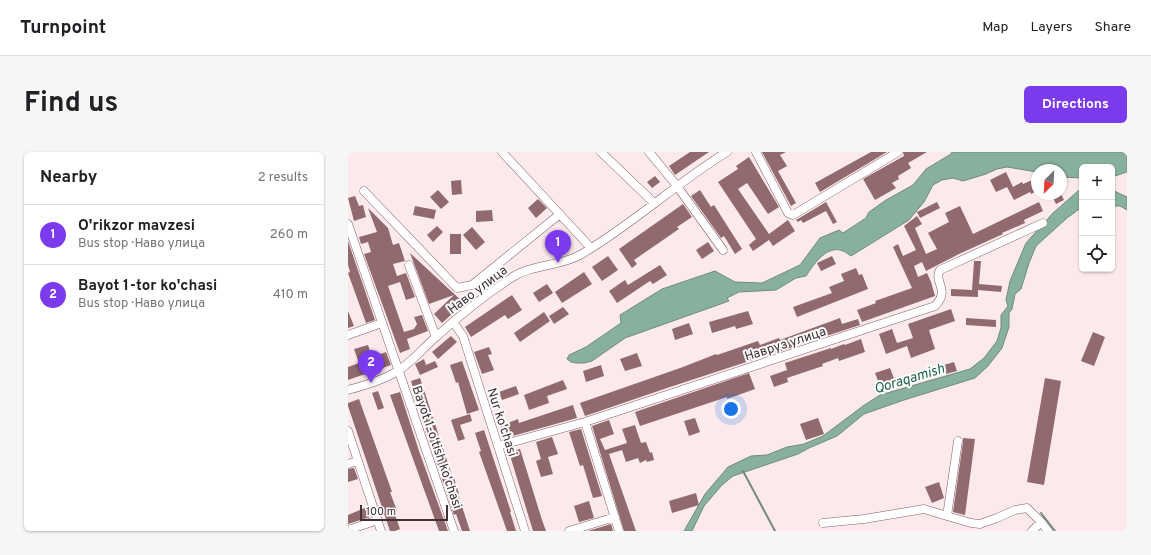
<!DOCTYPE html>
<meta charset="utf-8">
<style>
:root{--surface:#fff;--page:#f6f6f6;--text:#202124;--muted:#757577;--line:#e0e0e0;--accent:#7c3aed}
body{margin:0;font-family:Overpass,sans-serif;background:var(--page);color:var(--text)}
.controls{position:absolute;right:12px;top:12px;display:grid;overflow:hidden;border-radius:6px;box-shadow:0 1px 3px #0004}
.controls button{width:36px;height:36px;display:grid;place-items:center;padding:0;border:0;border-bottom:1px solid var(--line);background:var(--surface);color:var(--text);font:20px sans-serif}
.compass{position:absolute;left:683px;top:12px;width:36px;height:36px;border-radius:50%;background:var(--surface);box-shadow:0 1px 3px #0004;rotate:204deg}
.scale{position:absolute;left:12px;bottom:10px;width:88px;box-sizing:border-box;padding-left:4px;border:2px solid #423134;border-top:0;font-size:11px;line-height:14px;white-space:nowrap;color:#423134;-webkit-text-stroke:3px #fbfbfb;paint-order:stroke}
.you{position:absolute;left:383px;top:257px;width:14px;height:14px;margin:-10px;border:3px solid #fff;border-radius:50%;background:#1a73e8;box-shadow:0 0 0 6px #1a73e833}
.badge{display:grid;place-items:center;width:26px;height:26px;border-radius:50%;background:var(--accent);color:#fff;font-size:13px;font-weight:700}
.pin{position:absolute;translate:-50% -33px;filter:drop-shadow(0 1px 2px #0008)}
.pin::after{content:'';position:absolute;top:21px;width:14px;height:12px;background:inherit;clip-path:polygon(0 0,100% 0,50% 100%)}
.list{margin:0;padding:0;list-style:none}
h2{display:flex;justify-content:space-between;align-items:center;height:52px;margin:0;padding:0 16px;font-size:17px}
h2 small{font-size:13px;font-weight:400;color:var(--muted)}
.list li{display:grid;grid-template-columns:26px 1fr auto;gap:12px;align-items:center;box-sizing:border-box;height:60px;padding:0 16px;border-top:1px solid var(--line)}
.list b{display:block;font-size:15px;white-space:nowrap}
.list p{margin:0;font-size:13px;white-space:nowrap;color:var(--muted)}
.list em{font-size:13px;font-style:normal;color:var(--muted)}
.icon{flex:none;width:22px;height:22px;fill:none;stroke:currentColor;stroke-width:2;stroke-linecap:round;stroke-linejoin:round}
.map{position:relative;flex:none;width:779px;height:379px;overflow:hidden;border-radius:6px}
header{display:flex;align-items:center;gap:24px;box-sizing:border-box;height:56px;padding:0 20px;background:var(--surface);border-bottom:1px solid var(--line)}
header strong{font-size:19px}
nav{display:flex;gap:22px;margin-inline-start:auto;font-size:14px}
.intro{display:flex;align-items:center;justify-content:space-between;box-sizing:border-box;height:96px;padding:0 24px}
h1{margin:0;font-size:28px}
.button{padding:10px 18px;border-radius:6px;background:var(--accent);color:#fff;font-size:14px;font-weight:700}
main{display:flex;gap:24px;padding:0 24px}
aside{flex:1;background:var(--surface);border-radius:6px;box-shadow:0 1px 3px #0004}
.map>svg:first-child{display:block}
.water{fill:#87b19c;stroke:#728b7d}
.lines{fill:none;stroke-linecap:round;stroke-linejoin:round}
.stream{stroke:#728b7d;stroke-width:2}
.building{fill:#906a6f}
.minor-casing{stroke:#835e64;stroke-width:9}
.minor{stroke:#fff;stroke-width:8}
.labels{text-anchor:middle;stroke-width:4;stroke-linejoin:round;paint-order:stroke}
.street-label{font-size:13px;fill:#423134;stroke:#fbfbfb}
.water-label{font-size:14px;font-style:italic;fill:#1e664a;stroke:#fbfbfb}
</style>
<header>
<strong>Turnpoint</strong>
<nav><a>Map</a><a>Layers</a><a>Share</a></nav>
</header>
<div class="intro"><h1>Find us</h1><a class="button">Directions</a></div>
<main>
<aside>
<h2>Nearby<small>2 results</small></h2>
<ul class="list">
<li><span class="badge">1</span><div><b>O'rikzor mavzesi</b><p>Bus stop · Наво улица</p></div><em>260 m</em></li>
<li><span class="badge">2</span><div><b>Bayot 1-tor ko'chasi</b><p>Bus stop · Наво улица</p></div><em>410 m</em></li>
</ul>
</aside>
<div class="map">
<svg width="779" height="379" viewBox="0 0 779 379">
<rect width="100%" height="100%" fill="#fbe9eb"/>
<path class="water" d="M 604,0 L 779,0 L 779,20 L 764,25 L 764,15 L 734,15 L 734,26 L 713,25 L 713,18 L 689,18 L 689,20 L 659,15 L 649,17 L 638,22 L 615,29 L 605,26 L 594,28 L 585,33 L 576,50 L 561,68 L 503,104 C 500,102 498,100 495,99 C 479,92 465,113 458,124 L 448,126 L 428,138 L 391,140 L 379,146 L 381,149 L 277,186 L 244,209 L 236,211 L 228,211 L 223,210 L 219,207 L 221,203 L 238,195 L 273,171 L 272,163 L 314,137 L 367,119 L 387,130 L 414,131 L 452,113 L 472,86 L 491,78 L 495,81 L 518,66 L 521,60 L 538,48 L 565,33 L 578,17 L 603,2 Z
M 734,37 L 734,55 L 719,66 L 688,94 L 681,111 L 673,137 L 667,142 L 664,157 L 661,161 L 661,175 L 654,196 L 640,214 L 627,226 L 556,248 L 516,262 L 489,284 L 461,296 L 450,302 L 385,324 L 374,333 L 356,354 L 344,379 L 336,379 L 357,342 L 380,315 L 403,304 L 419,303 L 439,295 L 456,292 L 475,284 L 515,254 L 532,243 L 622,217 L 636,206 L 649,189 L 653,176 L 653,163 L 660,154 L 658,148 L 662,129 L 678,91 L 705,61 L 730,39 Z
M 764,38 L 779,45 L 779,58 L 772,54 L 764,54 Z"/>
<g class="lines">
<path class="stream" d="M 395,319 L 427,379
M 693,361 L 707,379"/>
</g>
<path class="building" d="M 342,0 L 361,0 L 327,23 L 321,14 Z
M 414,0 L 438,0 L 432,3 L 439,14 L 430,19 L 448,51 L 443,54 Z
M 523,0 L 539,0 L 472,40 L 467,31 Z
M 555,0 L 579,0 L 560,11 L 563,16 L 550,24 L 551,27 L 544,31 L 548,36 L 527,48 L 515,27 L 556,4 Z
M 401,5 L 431,55 L 420,62 L 399,31 L 390,37 L 421,82 L 440,68 L 447,79 L 425,94 L 421,88 L 405,99 L 401,93 L 408,87 L 370,30 L 390,17 L 388,14 Z
M 658,20 L 665,35 L 674,30 L 675,32 L 689,26 L 689,39 L 683,42 L 682,40 L 666,48 L 659,35 L 648,40 L 642,28 Z
M 307,24 L 312,30 L 304,36 L 299,30 Z
M 113,28 L 114,42 L 104,43 L 103,29 Z
M 90,38 L 101,50 L 93,57 L 82,45 Z
M 352,38 L 363,55 L 366,53 L 394,97 L 387,102 L 376,84 L 373,86 L 343,44 Z
M 703,42 L 713,42 L 716,48 L 708,52 Z
M 7,44 L 11,54 L 15,53 L 18,65 L 6,69 L 0,46 Z
M 190,47 L 199,56 L 188,66 L 180,56 Z
M 478,50 L 489,70 L 485,72 L 478,59 L 455,71 L 453,68 L 450,70 L 448,68 Z
M 589,50 L 592,56 L 572,66 L 569,60 Z
M 691,50 L 695,59 L 676,68 L 677,71 L 654,81 L 655,82 L 611,102 L 578,119 L 574,110 L 566,114 L 570,125 L 579,121 L 583,130 L 587,144 L 514,170 L 509,158 L 528,151 L 527,149 L 564,136 L 545,95 L 550,92 L 555,104 L 568,98 L 556,74 L 569,64 L 574,72 L 567,76 L 578,102 L 589,97 L 580,81 L 601,70 L 597,61 L 612,54 L 625,82 Z
M 335,52 L 344,65 L 329,75 L 331,77 L 286,108 L 289,112 L 284,116 L 271,97 Z
M 67,54 L 88,58 L 86,67 L 65,63 Z
M 20,56 L 40,76 L 45,93 L 51,91 L 57,109 L 45,112 L 49,124 L 58,121 L 67,145 L 58,148 L 52,130 L 40,134 L 56,180 L 66,177 L 69,172 L 66,165 L 74,163 L 80,179 L 59,187 L 62,197 L 52,201 L 16,102 L 23,100 L 20,90 L 13,92 L 11,85 L 29,80 Z
M 144,58 L 145,69 L 128,70 L 128,59 Z
M 89,74 L 95,80 L 85,90 L 79,83 Z
M 124,75 L 137,90 L 128,98 L 115,83 Z
M 102,82 L 113,82 L 113,102 L 102,102 Z
M 216,86 L 219,94 L 203,100 L 200,92 Z
M 0,89 L 27,168 L 18,171 L 0,121 L 2,120 L 0,113 Z
M 360,90 L 366,99 L 354,107 L 348,98 Z
M 62,101 L 116,151 L 94,171 L 86,162 L 106,143 L 81,152 Z
M 260,104 L 270,118 L 254,129 L 244,115 Z
M 484,104 L 488,112 L 473,119 L 469,111 Z
M 626,109 L 633,109 L 631,132 L 654,134 L 653,140 L 630,138 L 630,145 L 603,144 L 603,137 L 624,138 Z
M 312,113 L 319,123 L 305,132 L 302,129 L 269,151 L 261,139 L 277,128 L 280,133 Z
M 508,116 L 511,123 L 514,122 L 520,137 L 449,165 L 445,155 L 484,141 L 481,135 L 496,129 L 493,122 Z
M 236,120 L 244,132 L 214,151 L 207,140 Z
M 199,132 L 205,141 L 191,150 L 185,141 Z
M 164,143 L 174,158 L 160,167 L 157,163 L 123,185 L 117,175 Z
M 215,155 L 221,162 L 206,172 L 201,164 Z
M 603,157 L 607,169 L 581,178 L 587,197 L 563,206 L 559,194 L 538,202 L 531,182 L 544,177 L 549,191 L 565,186 L 560,172 Z
M 0,159 L 6,174 L 0,176 Z
M 400,159 L 405,172 L 388,177 L 387,174 L 364,181 L 361,170 Z
M 196,160 L 202,169 L 172,190 L 166,181 Z
M 492,166 L 494,172 L 510,167 L 512,173 L 322,235 L 237,264 L 232,251 L 335,215 L 368,202 L 369,203 L 410,189 L 412,193 L 431,186 L 432,188 Z
M 618,166 L 648,168 L 648,175 L 618,173 Z
M 341,171 L 345,182 L 327,188 L 324,177 Z
M 745,180 L 757,185 L 746,214 L 733,209 Z
M 103,184 L 109,190 L 90,207 L 84,200 Z
M 513,187 L 517,200 L 491,209 L 490,206 L 474,212 L 475,214 L 439,226 L 440,230 L 426,235 L 422,224 L 439,218 L 437,211 L 483,196 L 483,197 L 496,192 L 497,193 Z
M 20,193 L 24,205 L 38,200 L 43,213 L 0,228 L 0,215 L 11,211 L 6,197 Z
M 141,195 L 144,202 L 140,203 L 146,218 L 134,222 L 126,200 Z
M 289,201 L 294,214 L 277,219 L 272,207 Z
M 76,207 L 78,213 L 87,209 L 90,215 L 72,223 L 67,212 Z
M 114,209 L 131,258 L 119,262 L 110,230 L 108,231 L 102,213 Z
M 606,210 L 609,219 L 598,222 L 596,213 Z
M 253,213 L 256,224 L 238,230 L 235,219 Z
M 542,216 L 547,229 L 532,234 L 527,221 Z
M 401,221 L 407,237 L 379,247 L 379,245 L 292,274 L 287,260 Z
M 72,226 L 105,327 L 106,326 L 111,342 L 110,342 L 122,379 L 114,379 L 108,362 L 106,363 L 95,330 L 63,229 Z
M 697,226 L 713,229 L 696,333 L 679,330 Z
M 215,228 L 219,237 L 199,244 L 201,251 L 181,258 L 176,243 Z
M 168,234 L 171,242 L 154,248 L 151,240 Z
M 30,239 L 36,256 L 30,258 L 24,241 Z
M 52,240 L 71,299 L 100,379 L 91,379 L 42,243 Z
M 11,247 L 44,340 L 42,340 L 49,359 L 46,360 L 52,377 L 47,379 L 42,379 L 0,254 L 0,251 Z
M 225,253 L 229,266 L 157,286 L 152,274 L 170,267 L 171,271 Z
M 122,262 L 124,269 L 112,273 L 117,287 L 110,289 L 103,268 Z
M 347,266 L 352,280 L 341,284 L 336,269 Z
M 470,266 L 476,282 L 458,288 L 452,272 Z
M 261,268 L 266,282 L 252,287 L 257,298 L 279,291 L 274,277 L 287,273 L 293,291 L 298,290 L 302,301 L 304,300 L 306,308 L 299,310 L 298,308 L 292,311 L 290,306 L 278,310 L 274,298 L 261,302 L 288,379 L 276,379 L 244,274 Z
M 233,277 L 254,344 L 245,346 L 235,313 L 232,314 L 221,280 Z
M 136,278 L 163,360 L 162,360 L 168,379 L 159,379 L 131,300 L 133,299 L 127,281 Z
M 204,285 L 210,302 L 200,305 L 205,322 L 193,325 L 188,309 L 193,307 L 188,290 Z
M 615,286 L 627,287 L 617,363 L 605,360 L 615,290 Z
M 172,297 L 194,368 L 198,379 L 185,379 L 161,300 Z
M 6,316 L 10,327 L 0,330 L 0,317 Z
M 591,330 L 596,346 L 584,351 L 577,335 Z
M 348,341 L 351,353 L 324,361 L 321,349 Z
M 241,349 L 246,366 L 231,370 L 226,354 Z
M 19,355 L 22,365 L 0,372 L 0,363 Z
M 263,372 L 265,379 L 240,379 Z"/>
<g class="lines">
<g class="minor-casing">
<path id="minor" d="M 154,0 L 243,96
M 253,0 L 306,51
M 301,0 L 329,34 L 375,98
M 408,0 L 440,61 L 445,63 L 550,0
M 16,39 L 109,136 L 124,133 L 212,62
M 0,72 L 106,379
M 61,113 L 88,185
M 105,170 L 115,184 L 177,379
M 0,183 L 34,171
M 0,238 C 15,234 38,227 51,218 C 65,209 76,195 89,184 C 112,163 137,143 163,126 C 184,112 210,115 232,103 C 284,73 328,31 379,0
M 237,270 L 271,379
M 0,279 L 33,379
M 610,289 L 599,364 L 623,371 L 632,372 L 649,366 L 667,358 L 679,356 L 693,370
M 150,294 L 237,270 L 587,154 C 603,137 585,131 592,118 L 695,71
M 0,312 L 10,309
M 475,371 L 516,367 L 576,357 L 599,364
M 0,378 L 30,368
M 221,379 L 267,365
M 684,379 L 693,370 L 700,379"/>
</g>
<use href="#minor" class="minor"/>
</g>
<g class="labels">
<g class="street-label">
<text transform="translate(129 137) rotate(-37)" y="5">Наво улица</text>
<text transform="translate(437 191) rotate(-18)" y="5">Навруз улица</text>
<text transform="translate(155 270) rotate(72)" y="5">Nur ko'chasi</text>
<text transform="translate(90 295) rotate(71)" y="5">Bayot 1-o'tish ko'chasi</text>
</g>
<g class="water-label">
<text transform="translate(561 226) rotate(-17)" y="5">Qoraqamish</text>
</g>
</g>
</svg>
<div class="controls">
<button>+</button>
<button>−</button>
<button><svg class="icon" aria-label="locate" viewBox="0 0 24 24"><circle cx="12" cy="12" r="6"/><path d="M12 2v4M12 18v4M2 12h4M18 12h4"/></svg></button>
</div>
<svg class="compass" viewBox="-18 -18 36 36"><path d="M0-13l5 13h-10z" fill="#e53935"/><path d="M0 13l5-13h-10z" fill="#757577"/></svg>
<div class="scale">100 m</div>
<div class="you"></div>
<div class="pin badge" style="left:210px;top:111px">1</div>
<div class="pin badge" style="left:23px;top:231px">2</div>
</div>
</main>
